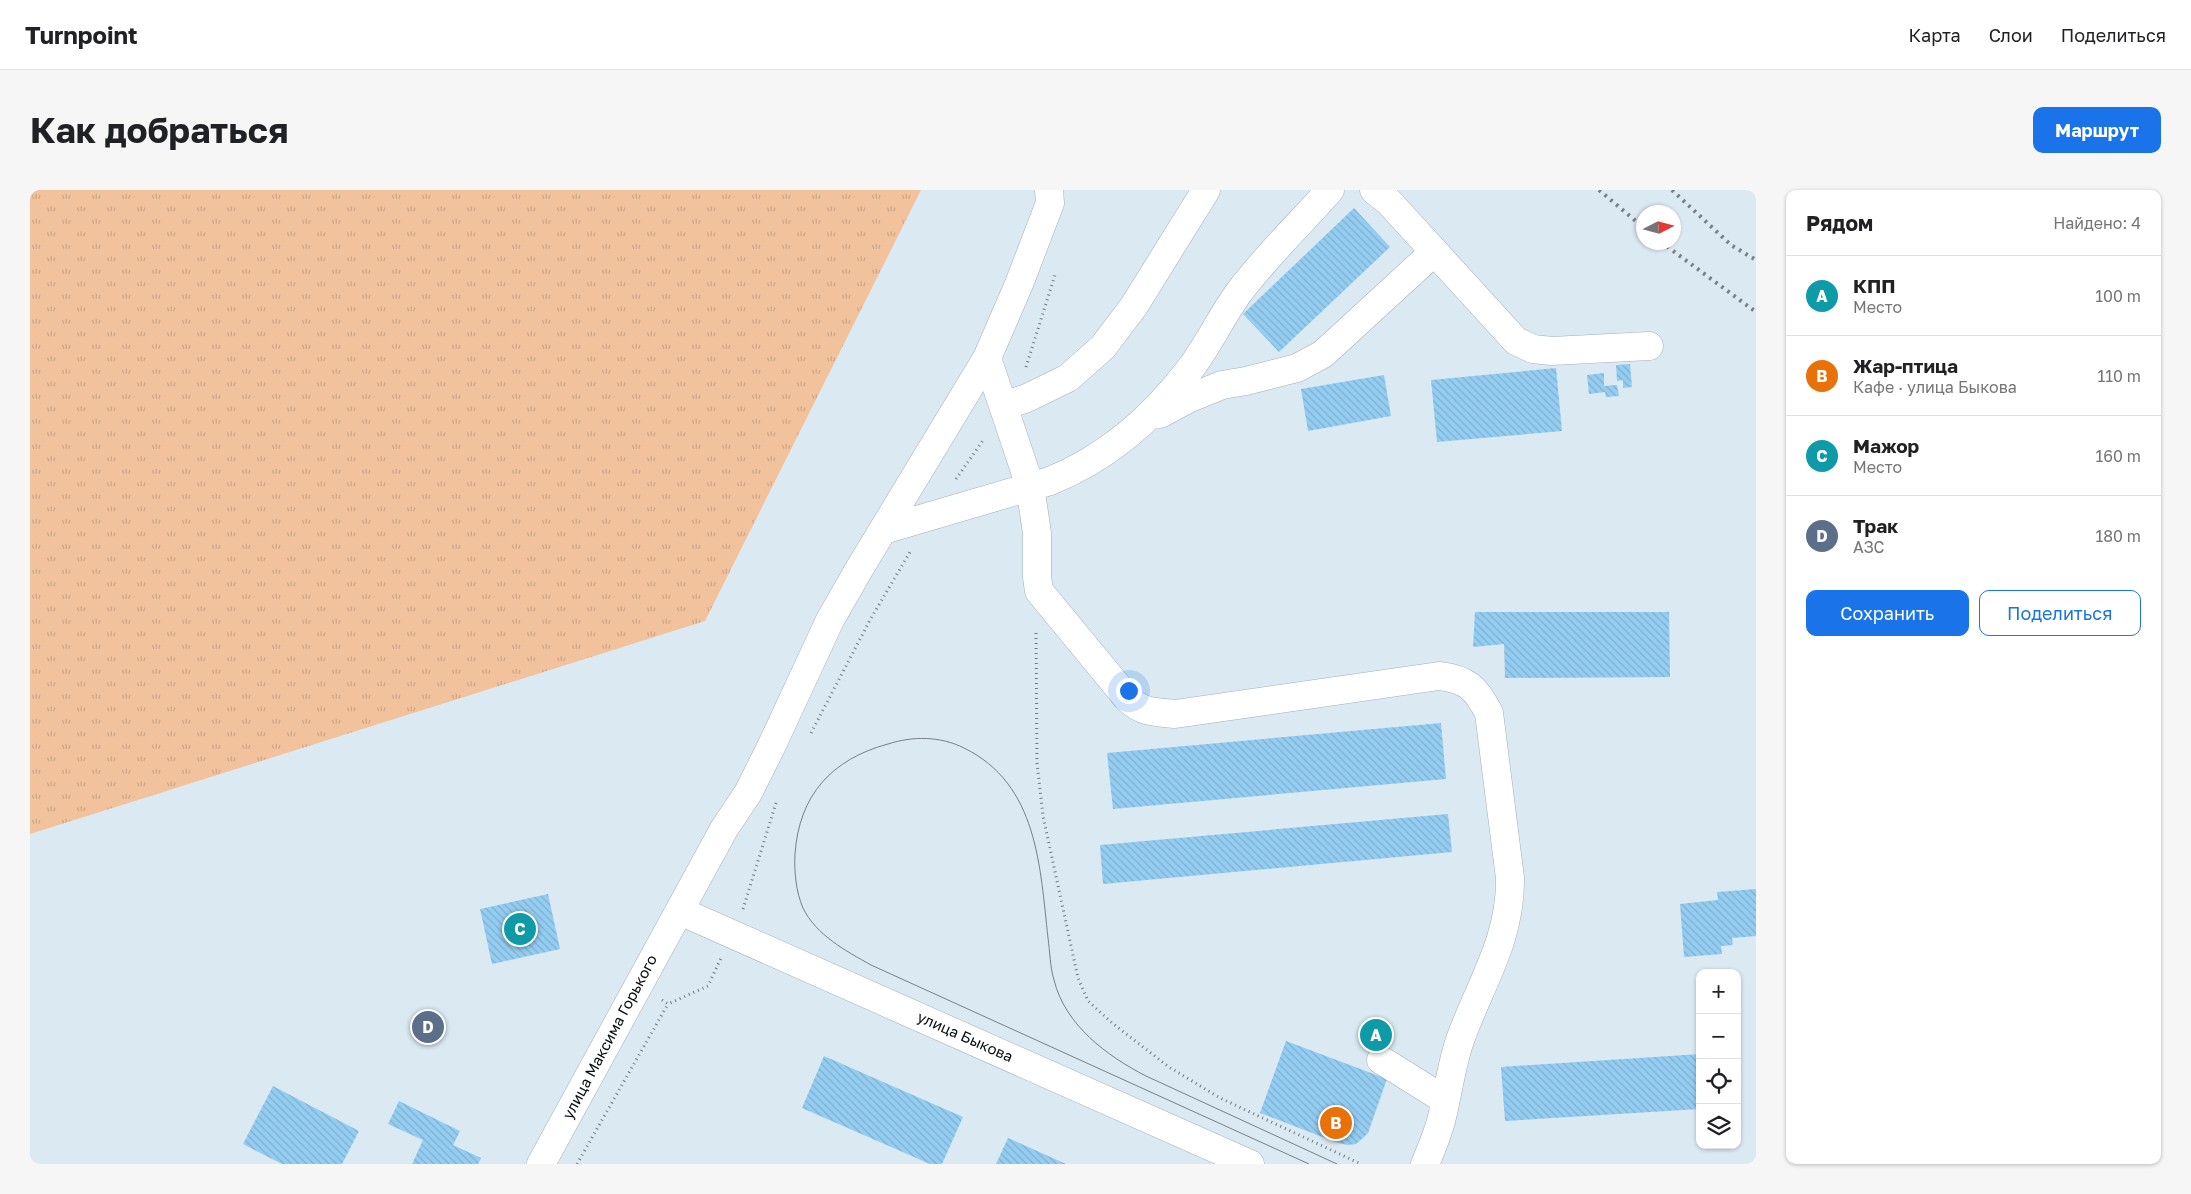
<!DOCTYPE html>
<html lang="ru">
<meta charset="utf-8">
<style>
:root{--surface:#fff;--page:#f6f6f6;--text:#202124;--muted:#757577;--line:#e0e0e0;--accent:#1a73e8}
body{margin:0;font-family:"Golos Text",sans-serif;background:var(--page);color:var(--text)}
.controls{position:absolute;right:15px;bottom:15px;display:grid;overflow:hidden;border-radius:10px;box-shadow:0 1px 4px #0004}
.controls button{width:45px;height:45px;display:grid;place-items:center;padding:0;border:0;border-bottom:1px solid var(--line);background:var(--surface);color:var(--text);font:25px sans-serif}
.compass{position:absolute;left:1606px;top:15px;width:45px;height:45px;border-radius:50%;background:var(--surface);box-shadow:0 1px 4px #0004;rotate:84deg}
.you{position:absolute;left:1098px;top:500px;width:18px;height:18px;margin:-12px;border:4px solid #fff;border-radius:50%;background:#1a73e8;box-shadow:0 0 0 8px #1a73e833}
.badge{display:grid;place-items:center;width:32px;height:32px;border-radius:50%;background:var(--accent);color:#fff;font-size:16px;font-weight:700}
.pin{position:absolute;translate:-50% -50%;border:2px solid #fff;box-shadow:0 1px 5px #0006}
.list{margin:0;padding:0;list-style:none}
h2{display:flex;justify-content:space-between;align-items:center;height:65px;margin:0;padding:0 20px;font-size:21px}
h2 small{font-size:16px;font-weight:400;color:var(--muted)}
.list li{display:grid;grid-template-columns:32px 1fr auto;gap:15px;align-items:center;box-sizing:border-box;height:80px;padding:0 20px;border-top:1px solid var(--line)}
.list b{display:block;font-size:19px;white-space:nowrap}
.list p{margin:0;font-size:16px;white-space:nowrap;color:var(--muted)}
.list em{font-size:16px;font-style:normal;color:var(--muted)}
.actions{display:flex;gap:10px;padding:15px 20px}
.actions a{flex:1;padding:11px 0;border:1px solid var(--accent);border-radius:10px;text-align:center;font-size:18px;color:var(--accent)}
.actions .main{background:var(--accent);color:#fff}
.icon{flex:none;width:28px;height:28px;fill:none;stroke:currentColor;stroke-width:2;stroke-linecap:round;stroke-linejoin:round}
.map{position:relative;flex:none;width:1726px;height:974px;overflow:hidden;border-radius:10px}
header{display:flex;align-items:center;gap:30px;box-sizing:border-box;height:70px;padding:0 25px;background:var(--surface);border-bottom:1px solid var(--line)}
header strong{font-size:24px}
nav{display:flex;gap:28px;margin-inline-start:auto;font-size:18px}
.intro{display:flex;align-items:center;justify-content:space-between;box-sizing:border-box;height:120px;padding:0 30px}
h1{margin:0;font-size:35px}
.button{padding:12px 22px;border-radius:10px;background:var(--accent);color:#fff;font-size:18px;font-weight:700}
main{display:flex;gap:30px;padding:0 30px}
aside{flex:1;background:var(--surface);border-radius:10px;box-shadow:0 1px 4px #0004}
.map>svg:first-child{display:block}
.grass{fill:url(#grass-tufts)}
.building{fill:url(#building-back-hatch)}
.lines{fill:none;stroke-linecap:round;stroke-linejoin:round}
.minor-casing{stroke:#a2b0b9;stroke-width:29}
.path{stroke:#707980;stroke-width:3;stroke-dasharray:1 4;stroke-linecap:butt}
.minor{stroke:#fff;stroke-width:28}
.tram{stroke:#768086;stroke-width:1}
.rail{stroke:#768086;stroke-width:4;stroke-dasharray:2.5 5;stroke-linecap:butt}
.labels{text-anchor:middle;stroke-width:4;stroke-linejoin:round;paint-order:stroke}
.street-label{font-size:15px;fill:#080d10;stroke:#fff}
</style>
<header>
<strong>Turnpoint</strong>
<nav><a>Карта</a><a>Слои</a><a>Поделиться</a></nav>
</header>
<div class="intro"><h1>Как добраться</h1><a class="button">Маршрут</a></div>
<main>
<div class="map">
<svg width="1726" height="974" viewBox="0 0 1726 974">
<defs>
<pattern id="grass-tufts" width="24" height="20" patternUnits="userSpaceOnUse" patternTransform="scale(1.25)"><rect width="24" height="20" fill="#f2c29d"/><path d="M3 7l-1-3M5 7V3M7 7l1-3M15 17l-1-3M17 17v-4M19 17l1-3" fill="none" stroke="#cea686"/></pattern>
<pattern id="building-back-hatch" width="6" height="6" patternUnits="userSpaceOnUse" patternTransform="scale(1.25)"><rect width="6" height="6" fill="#94cdf2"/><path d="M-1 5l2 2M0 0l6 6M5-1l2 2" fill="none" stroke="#7eafce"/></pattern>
</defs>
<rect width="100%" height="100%" fill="#dbe9f3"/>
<path class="grass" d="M 0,0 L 891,0 L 675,431 L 0,644 Z"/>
<path class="building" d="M 1324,18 L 1360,57 L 1249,162 L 1213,124 Z
M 1600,174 L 1602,197 L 1593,198 L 1593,190 L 1587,191 L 1586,175 Z
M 1526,178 L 1532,241 L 1407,252 L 1401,190 Z
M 1574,183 L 1574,196 L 1587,195 L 1589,206 L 1576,207 L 1575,202 L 1559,204 L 1557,185 Z
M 1354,185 L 1361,226 L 1278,241 L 1271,199 Z
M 1445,422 L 1639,422 L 1640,487 L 1475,488 L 1474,454 L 1443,457 Z
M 1411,533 L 1416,589 L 1083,619 L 1077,563 Z
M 1418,624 L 1422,662 L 1073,694 L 1070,655 Z
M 1726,699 L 1726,746 L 1702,748 L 1703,755 L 1691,756 L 1692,764 L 1654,767 L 1650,714 L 1688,710 L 1687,702 Z
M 518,704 L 530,759 L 462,774 L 450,719 Z
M 1339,834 L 1358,842 L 1352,856 L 1333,849 Z
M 1256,851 L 1357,889 L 1338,943 L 1333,948 L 1326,954 L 1318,955 L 1308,953 L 1230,923 Z
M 1670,864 L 1670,919 L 1475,931 L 1471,877 Z
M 794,866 L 933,927 L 912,974 L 900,974 L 772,918 Z
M 1707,893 L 1709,893 L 1710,916 L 1707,916 Z
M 243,896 L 329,941 L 312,974 L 252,974 L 213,954 Z
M 369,911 L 430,941 L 423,955 L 451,968 L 448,974 L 382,974 L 393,950 L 358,934 Z
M 978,948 L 1036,974 L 966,974 Z"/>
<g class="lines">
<g class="minor-casing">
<path id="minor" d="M 1344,0 L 1359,12 L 1486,151 L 1503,159 L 1522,161 L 1619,156
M 957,168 L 1000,296 L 1007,343 L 1007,387 L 1009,401 L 1098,509 C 1113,523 1125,522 1145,524 L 1409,486 C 1437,489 1446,498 1459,523 L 1480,688 C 1481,750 1450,794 1430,850 C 1421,876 1418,904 1411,931 C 1407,946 1401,960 1395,974
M 974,216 L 997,208 L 1038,188 L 1073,157 L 1104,116 L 1176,0
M 1130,224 L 1160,208 L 1192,195 L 1216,191 L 1267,178 L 1293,164 L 1404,62
M 853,340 L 1020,291 C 1077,268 1123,228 1160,179 C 1178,156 1190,129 1207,105 C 1234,68 1269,35 1300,0
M 650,721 L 1220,974
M 1351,870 L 1415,910
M 511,974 L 694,639 L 718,603 L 741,557 L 800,430 L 828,381 L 957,168 L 989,94 L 1020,13 L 1019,0"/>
</g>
<path class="path" d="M 996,177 L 1025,85
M 926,289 L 954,249
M 1006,443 L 1007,573 L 1013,626 L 1048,788 L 1058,811 L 1082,833 L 1139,877 L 1190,908 L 1331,974
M 781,543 L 840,430 L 880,362
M 713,719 L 746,613
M 632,810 L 638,814 L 678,796 L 691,768
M 547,974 L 638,814"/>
<use href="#minor" class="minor"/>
<path class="tram" d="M 1279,974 L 841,775 C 816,761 786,745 773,718 C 766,702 764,681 765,664 C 769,605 802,569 858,554 C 883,546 910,546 934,558 C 1008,594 1010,677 1018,748 C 1020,762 1020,777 1024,790 C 1035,835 1077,866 1116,886 L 1307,974"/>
<path class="rail" d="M 1569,0 L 1614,38
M 1642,0 L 1701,55 L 1726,70
M 1631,52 L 1726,122"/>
</g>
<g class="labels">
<g class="street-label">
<text transform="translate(580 847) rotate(-62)" y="5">улица Максима Горького</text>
<text transform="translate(935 847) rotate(24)" y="5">улица Быкова</text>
</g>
</g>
</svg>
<div class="controls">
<button>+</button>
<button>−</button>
<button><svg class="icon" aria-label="locate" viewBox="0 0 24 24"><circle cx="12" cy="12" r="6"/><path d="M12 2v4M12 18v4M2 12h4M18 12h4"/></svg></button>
<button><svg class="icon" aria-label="layers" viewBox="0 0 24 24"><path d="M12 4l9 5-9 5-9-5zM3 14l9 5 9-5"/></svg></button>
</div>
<svg class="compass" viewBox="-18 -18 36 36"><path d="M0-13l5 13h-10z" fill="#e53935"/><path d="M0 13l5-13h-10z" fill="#757577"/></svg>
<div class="you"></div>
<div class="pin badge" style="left:1346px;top:845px;background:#0f9aa8">A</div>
<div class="pin badge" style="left:1306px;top:933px;background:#e8710a">B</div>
<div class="pin badge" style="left:490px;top:739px;background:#0f9aa8">C</div>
<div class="pin badge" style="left:398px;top:837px;background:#5c6f8a">D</div>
</div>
<aside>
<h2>Рядом<small>Найдено: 4</small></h2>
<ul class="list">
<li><span class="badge" style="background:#0f9aa8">A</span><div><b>КПП</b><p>Место</p></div><em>100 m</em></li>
<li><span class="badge" style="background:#e8710a">B</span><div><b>Жар-птица</b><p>Кафе · улица Быкова</p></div><em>110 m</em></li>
<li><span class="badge" style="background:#0f9aa8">C</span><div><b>Мажор</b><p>Место</p></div><em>160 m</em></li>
<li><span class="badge" style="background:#5c6f8a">D</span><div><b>Трак</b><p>АЗС</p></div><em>180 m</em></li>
</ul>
<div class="actions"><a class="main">Сохранить</a><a>Поделиться</a></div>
</aside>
</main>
